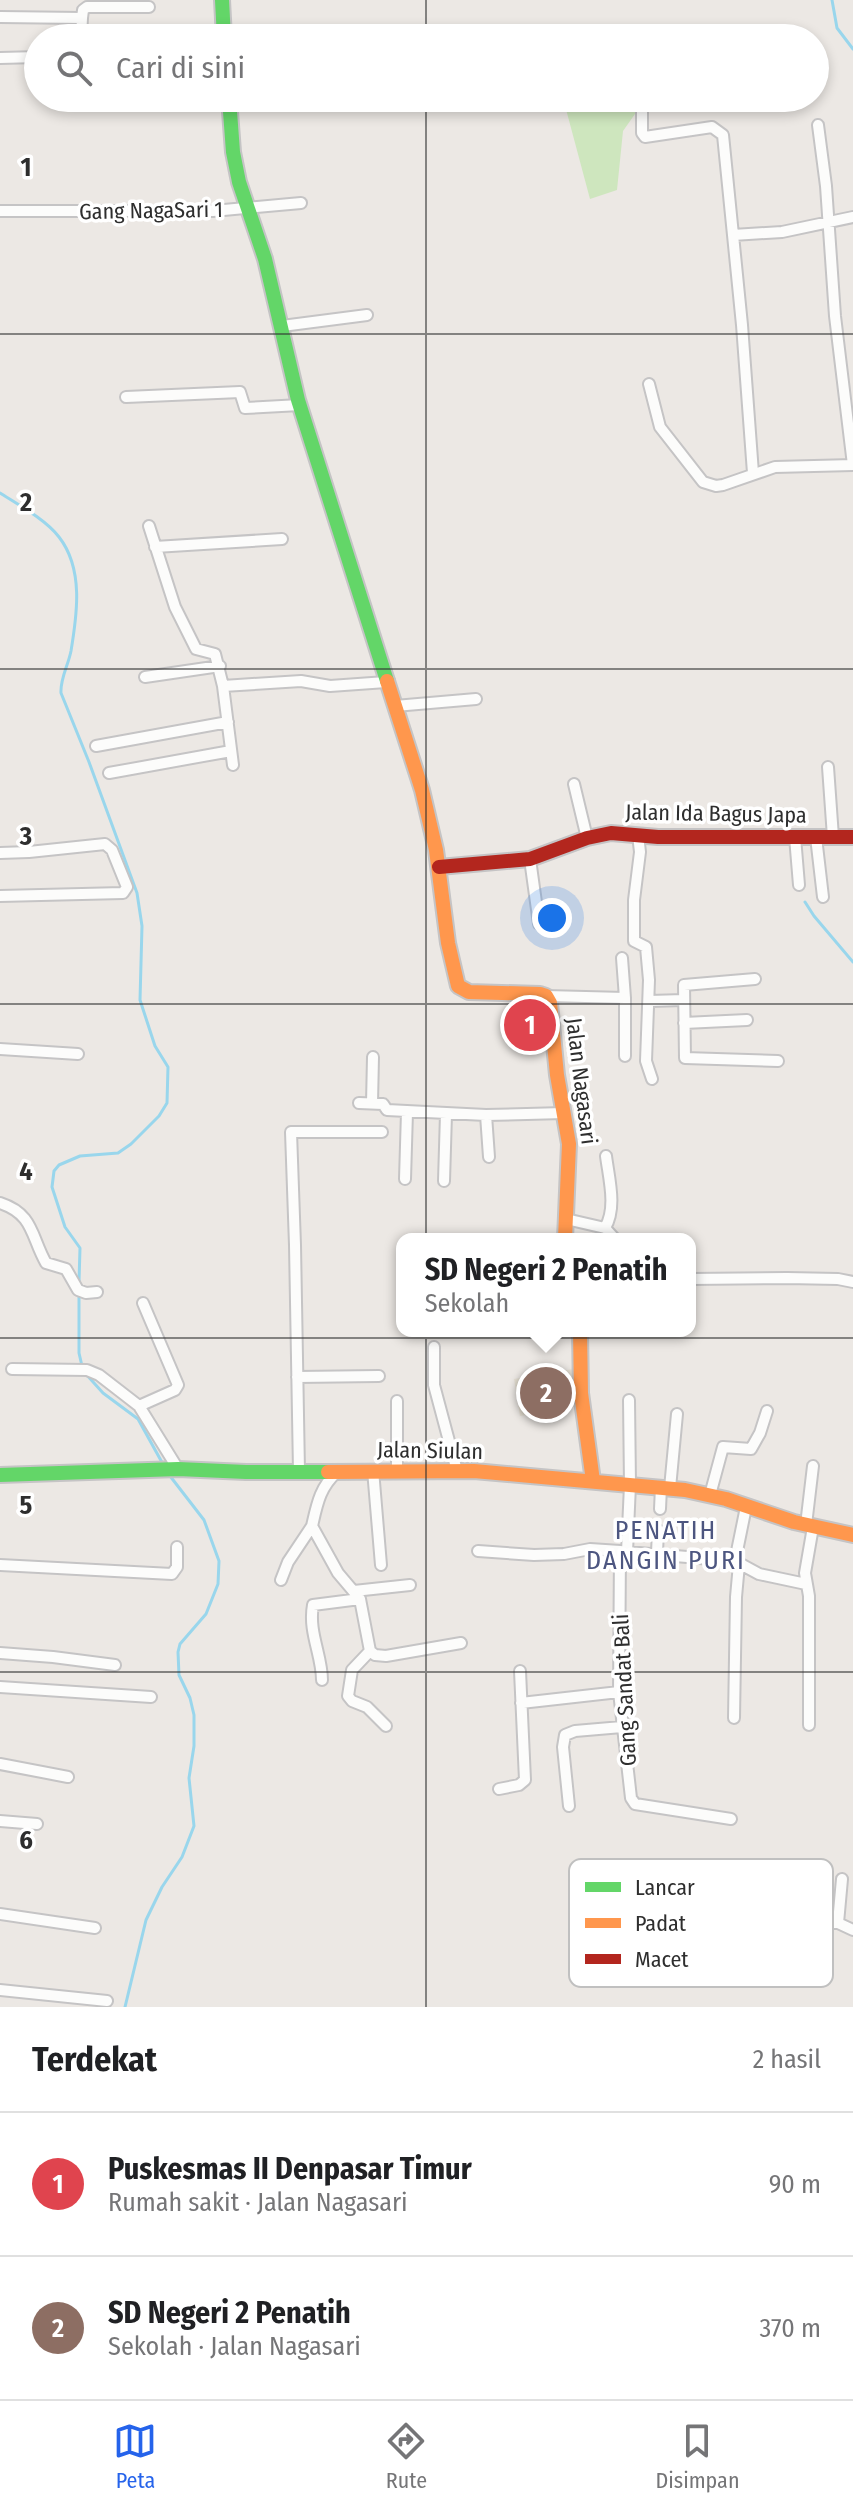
<!DOCTYPE html>
<html lang="id">
<meta charset="utf-8">
<style>
:root{--surface:#fff;--page:#f6f6f6;--text:#202124;--muted:#757577;--line:#e0e0e0;--accent:#2563eb}
body{margin:0;font-family:"Fira Sans Condensed",sans-serif;background:var(--page);color:var(--text)}
.you{position:absolute;left:552px;top:918px;width:28px;height:28px;margin:-20px;border:6px solid #fff;border-radius:50%;background:#1a73e8;box-shadow:0 0 0 12px #1a73e833}
.badge{display:grid;place-items:center;width:52px;height:52px;border-radius:50%;background:var(--accent);color:#fff;font-size:26px;font-weight:700}
.pin{position:absolute;translate:-50% -50%;border:4px solid #fff;box-shadow:0 2px 8px #0006}
.popup{position:absolute;left:396px;top:1233px;width:300px;height:104px;box-sizing:border-box;display:grid;place-content:center;border-radius:16px;background:var(--surface);filter:drop-shadow(0 2px 6px #0005);font-size:26px;white-space:nowrap;color:var(--muted)}
.popup b{font-size:30px;color:var(--text)}
.popup::after{content:'';position:absolute;left:50%;top:100%;margin-left:-16px;border:16px solid transparent;border-top-color:var(--surface)}
.list{margin:0;padding:0;list-style:none}
h2{display:flex;justify-content:space-between;align-items:center;height:104px;margin:0;padding:0 32px;font-size:34px}
h2 small{font-size:26px;font-weight:400;color:var(--muted)}
.list li{display:grid;grid-template-columns:52px 1fr auto;gap:24px;align-items:center;box-sizing:border-box;height:144px;padding:0 32px;border-top:2px solid var(--line)}
.list b{display:block;font-size:30px;white-space:nowrap}
.list p{margin:0;font-size:26px;white-space:nowrap;color:var(--muted)}
.list em{font-size:26px;font-style:normal;color:var(--muted)}
.icon{flex:none;width:44px;height:44px;fill:none;stroke:currentColor;stroke-width:2;stroke-linecap:round;stroke-linejoin:round}
.map{position:relative;flex:none;width:853px;height:2007px;overflow:hidden}
.search{position:absolute;background:var(--surface);box-shadow:0 4px 12px #0003;left:24px;right:24px;top:24px;height:88px;display:flex;align-items:center;gap:20px;box-sizing:border-box;padding:0 28px;border-radius:44px;color:var(--muted);font-size:30px}
.sheet{height:392px;background:var(--surface)}
nav{display:flex;justify-content:space-around;align-items:center;box-sizing:border-box;height:112px;border-top:2px solid var(--line);background:var(--surface);font-size:22px;color:var(--muted)}
nav a{display:grid;justify-items:center;gap:4px}
nav .on{color:var(--accent)}
.map>svg:first-child{display:block}
.education{fill:#e6e0d3}
.green{fill:#cee6be}
.lines{fill:none;stroke-linecap:round;stroke-linejoin:round}
.stream{stroke:#99d6ec;stroke-width:3}
.street-casing{stroke:#c5c4c5;stroke-width:14}
.fast-casing{stroke:#c5c4c5;stroke-width:18}
.slow-casing{stroke:#c5c4c5;stroke-width:18}
.jam-casing{stroke:#c5c4c5;stroke-width:18}
.street{stroke:#fcfcfb;stroke-width:10}
.fast{stroke:#63d668;stroke-width:14}
.slow{stroke:#ff974d;stroke-width:14}
.jam{stroke:#b3261e;stroke-width:14}
.grid{fill:none;stroke:#2e2e2e;stroke-width:2;stroke-opacity:0.55}
.labels{text-anchor:middle;stroke-width:7;stroke-linejoin:round;paint-order:stroke}
.street-label{font-size:22px;fill:#2e2e2e;stroke:#fff}
.quarter-label{font-size:26px;letter-spacing:2px;fill:#4d5680;stroke:#fff}
.key{fill:#fff;stroke:#c0c0c0;stroke-width:2}
.key-label{font-size:22px;fill:#2e2e2e}
.grid-label{font-size:26px;text-anchor:middle;font-weight:bold;fill:#2e2e2e;stroke:#fff;stroke-width:7;stroke-linejoin:round;paint-order:stroke}
</style>
<div class="map">
<svg width="853" height="2007" viewBox="0 0 853 2007">
<rect width="100%" height="100%" fill="#ece8e4"/>
<path class="education" d="M 573,1369 L 576,1406 L 520,1416 L 514,1379 Z"/>
<path class="green" d="M 563,98 L 640,98 L 642,104 L 623,131 L 617,190 L 590,199 Z"/>
<g class="lines">
<path class="stream" d="M 832,0 L 837,28 L 853,49
M 0,493 C 19,505 46,520 59,537 C 84,569 77,615 71,651 C 68,666 60,679 61,693 L 89,762 L 137,893 L 142,926 L 140,1000 L 155,1046 L 168,1067 L 167,1103 L 159,1116 L 131,1144 L 118,1153 L 80,1156 L 59,1165 L 54,1171 L 52,1187 L 65,1227 L 80,1248 L 79,1282
M 805,902 L 814,916 L 853,962
M 79,1294 L 79,1353 L 82,1366
M 85,1373 L 103,1393 L 138,1419 L 164,1466
M 125,2007 L 146,1920 L 162,1887 L 182,1857 L 194,1826 L 189,1778 L 194,1746 L 194,1715 L 190,1698 L 179,1675 L 178,1652 L 180,1644 L 206,1614 L 218,1584 L 219,1561 L 204,1520 L 170,1476"/>
<g class="street-casing">
<path id="street" d="M 0,17 L 82,18 L 81,38
M 82,18 L 83,10 L 87,7 L 149,7
M 81,33 L 152,31
M 0,58 L 38,57
M 229,101 L 293,102
M 642,109 L 642,133 L 645,137 L 712,127 L 723,135 L 742,325 L 753,473
M 818,125 L 826,186 L 835,316 L 853,465
M 0,211 L 213,211 L 301,203
M 733,235 L 782,232 L 853,217
M 282,326 L 367,315
M 649,384 L 660,427 L 703,482 L 716,486 L 723,485 L 775,467 L 853,465
M 126,397 L 240,392 L 245,408 L 300,405
M 149,526 L 175,607 L 196,649 L 215,654 L 223,686 L 301,681 L 330,686 L 386,682
M 155,547 L 282,539
M 145,677 L 220,666
M 223,686 L 233,765
M 395,706 L 476,699
M 96,746 L 228,722
M 828,767 L 833,837
M 109,773 L 231,751
M 574,784 L 587,838
M 638,835 L 640,852 L 634,900 L 634,941 L 646,947 L 649,980 L 646,1061 L 652,1079
M 795,837 L 799,885
M 816,837 L 823,897
M 0,853 L 29,852 L 105,844 L 112,850 L 127,887 L 123,893 L 0,896
M 530,859 L 539,924
M 755,979 L 684,985 L 685,1058 L 778,1061
M 546,996 L 625,998 L 622,958
M 625,998 L 625,1056
M 649,1001 L 684,1000
M 684,1023 L 747,1020
M 0,1049 L 78,1054
M 359,1103 L 383,1104 L 387,1110 L 486,1115 L 564,1113
M 372,1103 L 373,1057
M 486,1115 L 489,1157
M 405,1179 L 407,1112
M 444,1181 L 446,1114
M 0,1203 C 34,1214 31,1237 46,1263 L 66,1269 L 78,1290 L 86,1293 L 97,1292
M 566,1219 L 605,1228 C 617,1208 609,1179 606,1156
M 605,1228 L 615,1239
M 690,1279 L 787,1278 L 838,1279 L 853,1282
M 143,1303 L 178,1385 L 175,1390 L 139,1406 L 178,1469
M 434,1347 L 434,1385 L 457,1471
M 12,1369 L 87,1370 L 99,1375 L 139,1406
M 297,1377 L 379,1376
M 629,1400 L 630,1485 L 627,1552 L 620,1551 L 619,1692 L 631,1798 L 635,1804 L 731,1819
M 373,1470 L 381,1565
M 397,1470 L 397,1401
M 299,1471 L 295,1245 L 291,1132 L 382,1132
M 670,1488 L 677,1414
M 710,1495 L 723,1447 L 751,1449 L 760,1433 L 767,1411
M 660,1509 L 661,1487
M 806,1525 L 813,1466
M 478,1551 L 534,1555 L 564,1554 L 590,1549 L 620,1551
M 627,1552 L 735,1561 L 759,1574 L 806,1584
M 657,1553 L 658,1530
M 735,1561 L 746,1507
M 0,1565 L 172,1574 L 177,1567 L 177,1547
M 281,1580 L 288,1562 L 312,1526
M 354,1591 L 410,1585
M 360,1599 L 370,1651 L 352,1670 L 348,1696 L 352,1701 L 367,1707 L 386,1726
M 370,1651 L 375,1655 L 386,1656 L 461,1643
M 0,1653 L 53,1657 L 115,1665
M 322,1680 C 322,1655 308,1632 313,1605 L 360,1599 L 338,1573 L 312,1526 C 317,1504 320,1487 337,1472
M 0,1687 L 151,1697
M 521,1703 L 619,1692
M 734,1718 L 736,1597 L 739,1564
M 809,1725 L 809,1596 L 805,1573 L 813,1527
M 0,1764 L 68,1777
M 499,1789 L 519,1785 L 525,1780 L 520,1671
M 569,1806 L 563,1747 L 565,1735 L 575,1731 L 622,1727
M 0,1821 L 37,1824
M 842,1879 L 838,1923 L 853,1930
M 0,1914 L 95,1928
M 797,1932 L 816,1923 L 838,1923
M 0,1990 L 107,2001"/>
</g>
<g class="fast-casing">
<path id="fast" d="M 222,0 L 224,38
M 229,98 L 233,152 L 239,182 L 265,259 L 298,400 L 387,681
M 0,1475 L 178,1469 L 246,1472 L 328,1472"/>
</g>
<g class="slow-casing">
<path id="slow" d="M 387,681 L 422,790 L 436,850 L 448,943 L 458,986 L 469,992 L 540,994 L 546,996 L 550,1003 L 557,1075 L 569,1144 L 565,1239
M 580,1331 L 581,1393 L 593,1481
M 328,1472 L 474,1471 L 685,1490 L 726,1499 L 794,1522 L 853,1535"/>
</g>
<g class="jam-casing">
<path id="jam" d="M 439,867 L 530,859 L 587,838 L 611,833 L 658,837 L 853,837"/>
</g>
<use href="#street" class="street"/>
<use href="#fast" class="fast"/>
<use href="#slow" class="slow"/>
<use href="#jam" class="jam"/>
</g>
<path class="grid" d="M 426,0 L 426,38M 426,98 L 426,2007M 0,334 L 853,334M 0,669 L 853,669M 0,1004 L 853,1004M 0,1338 L 853,1338M 0,1672 L 853,1672"/>
<g class="labels">
<g class="street-label">
<text transform="translate(151 210) rotate(-1)" y="8">Gang NagaSari 1</text>
<text transform="translate(716 813) rotate(1)" y="8">Jalan Ida Bagus Japa</text>
<text transform="translate(582 1081) rotate(83)" y="8">Jalan Nagasari</text>
<text transform="translate(430 1450) rotate(1)" y="8">Jalan Siulan</text>
<text transform="translate(624 1690) rotate(-93)" y="8">Gang Sandat Bali</text>
</g>
<g class="quarter-label">
<text x="666" y="1539">PENATIH<tspan x="666" dy="30">DANGIN PURI</tspan></text>
</g>
</g>
<rect x="569" y="1859" width="264" height="128" rx="12" class="key"/>
<rect x="585" y="1882" width="36" height="10" fill="#63d668"/>
<rect x="585" y="1918" width="36" height="10" fill="#ff974d"/>
<rect x="585" y="1954" width="36" height="10" fill="#b3261e"/>
<g class="key-label">
<text x="635" y="1895">Lancar</text>
<text x="635" y="1931">Padat</text>
<text x="635" y="1967">Macet</text>
</g>
<g class="grid-label">
<text x="26" y="176">1</text>
<text x="26" y="511">2</text>
<text x="26" y="845">3</text>
<text x="26" y="1180">4</text>
<text x="26" y="1514">5</text>
<text x="26" y="1849">6</text>
</g>
</svg>
<div class="you"></div>
<div class="pin badge" style="left:530px;top:1025px;background:#e0444e">1</div>
<div class="pin badge" style="left:546px;top:1393px;background:#8d6e63">2</div>
<div class="popup"><b>SD Negeri 2 Penatih</b>Sekolah</div>
<div class="search"><svg class="icon" aria-label="search" viewBox="0 0 24 24"><circle cx="10" cy="10" r="6"/><path d="M15 15l6 6"/></svg>Cari di sini</div>
</div>
<section class="sheet">
<h2>Terdekat<small>2 hasil</small></h2>
<ul class="list">
<li><span class="badge" style="background:#e0444e">1</span><div><b>Puskesmas II Denpasar Timur</b><p>Rumah sakit · Jalan Nagasari</p></div><em>90 m</em></li>
<li><span class="badge" style="background:#8d6e63">2</span><div><b>SD Negeri 2 Penatih</b><p>Sekolah · Jalan Nagasari</p></div><em>370 m</em></li>
</ul>
</section>
<nav>
<a class="on"><svg class="icon" aria-label="map" viewBox="0 0 24 24"><path d="M3 6l6-2 6 2 6-2v14l-6 2-6-2-6 2zM9 4v14M15 6v14"/></svg>Peta</a>
<a><svg class="icon" aria-label="directions" viewBox="0 0 24 24"><path d="M12 3l9 9-9 9-9-9zM9 14v-3h6M13 9l2 2-2 2"/></svg>Rute</a>
<a><svg class="icon" aria-label="saved" viewBox="0 0 24 24"><path d="M7 4h10v16l-5-4-5 4z"/></svg>Disimpan</a>
</nav>
